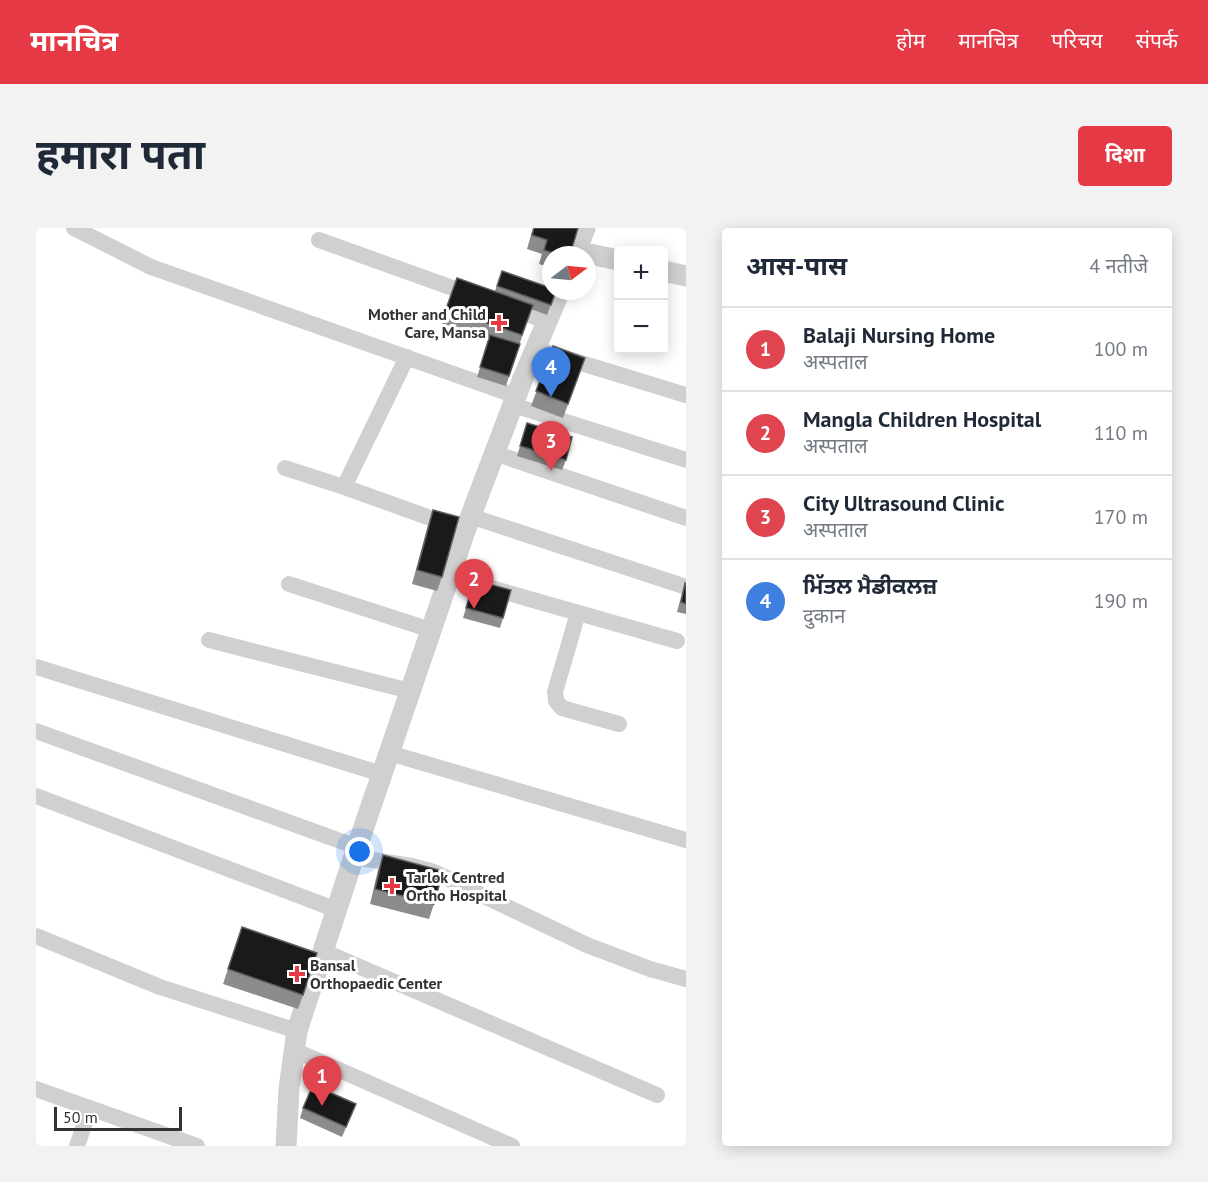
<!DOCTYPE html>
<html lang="hi">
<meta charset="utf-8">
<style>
:root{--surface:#fff;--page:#f2f2f3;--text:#1f2937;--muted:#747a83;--line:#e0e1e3;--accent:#e63946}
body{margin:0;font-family:"PT Sans","Noto Sans Devanagari","Noto Sans Gurmukhi",sans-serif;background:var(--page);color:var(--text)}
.controls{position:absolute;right:18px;top:18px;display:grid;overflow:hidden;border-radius:6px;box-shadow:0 3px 15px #0003}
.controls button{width:54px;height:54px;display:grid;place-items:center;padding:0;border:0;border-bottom:2px solid var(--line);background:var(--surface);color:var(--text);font:30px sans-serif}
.compass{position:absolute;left:506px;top:18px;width:54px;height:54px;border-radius:50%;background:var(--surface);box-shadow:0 3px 15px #0003;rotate:74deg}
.scale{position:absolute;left:18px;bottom:15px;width:128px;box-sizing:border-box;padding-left:6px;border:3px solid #333;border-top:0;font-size:16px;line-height:21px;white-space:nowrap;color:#333;-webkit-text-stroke:4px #fff;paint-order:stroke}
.you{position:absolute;left:324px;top:624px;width:21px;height:21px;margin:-15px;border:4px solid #fff;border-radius:50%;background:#1a73e8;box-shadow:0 0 0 9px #1a73e833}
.badge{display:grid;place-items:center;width:39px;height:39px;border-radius:50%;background:var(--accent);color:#fff;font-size:20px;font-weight:700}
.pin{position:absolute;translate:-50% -50px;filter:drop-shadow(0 2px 3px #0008)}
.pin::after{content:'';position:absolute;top:32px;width:21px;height:18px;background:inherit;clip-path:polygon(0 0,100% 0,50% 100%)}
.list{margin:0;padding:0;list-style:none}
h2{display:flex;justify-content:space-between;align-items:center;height:78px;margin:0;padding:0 24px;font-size:26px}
h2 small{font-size:20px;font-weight:400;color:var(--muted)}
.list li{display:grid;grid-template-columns:39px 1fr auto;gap:18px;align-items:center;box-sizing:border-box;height:84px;padding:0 24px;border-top:2px solid var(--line)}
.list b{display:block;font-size:22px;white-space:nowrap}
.list p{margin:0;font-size:20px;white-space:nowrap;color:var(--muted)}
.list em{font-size:20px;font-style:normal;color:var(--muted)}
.map{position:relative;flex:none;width:650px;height:918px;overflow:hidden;border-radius:6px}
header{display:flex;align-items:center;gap:36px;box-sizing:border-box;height:84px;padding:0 30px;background:var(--accent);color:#fff}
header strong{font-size:28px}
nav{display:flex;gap:33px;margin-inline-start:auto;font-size:21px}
.intro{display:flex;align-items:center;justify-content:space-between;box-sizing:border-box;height:144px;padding:0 36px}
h1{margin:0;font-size:42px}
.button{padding:15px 27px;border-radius:6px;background:var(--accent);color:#fff;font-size:21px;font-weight:700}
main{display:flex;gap:36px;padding:0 36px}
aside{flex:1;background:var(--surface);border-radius:6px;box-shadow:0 3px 15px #0003}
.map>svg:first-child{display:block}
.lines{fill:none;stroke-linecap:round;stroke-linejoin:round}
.minor{stroke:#d0d0d0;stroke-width:16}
.tertiary{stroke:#d0d0d0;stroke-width:21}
.wall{fill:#8c8c8c}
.building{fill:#1a1a1a;stroke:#5f5f5f;stroke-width:1.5}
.poi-dot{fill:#e63946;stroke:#fff;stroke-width:2}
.labels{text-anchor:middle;stroke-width:6;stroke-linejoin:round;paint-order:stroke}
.poi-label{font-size:16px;font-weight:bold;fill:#333;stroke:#fff;text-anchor:start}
</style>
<header>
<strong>मानचित्र</strong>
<nav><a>होम</a><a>मानचित्र</a><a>परिचय</a><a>संपर्क</a></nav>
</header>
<div class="intro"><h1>हमारा पता</h1><a class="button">दिशा</a></div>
<main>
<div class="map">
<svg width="650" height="918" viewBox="0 0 650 918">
<rect width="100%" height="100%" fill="#fff"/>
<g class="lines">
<path class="minor" d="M 38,0 L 115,39 L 480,168
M 283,12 L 436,67
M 472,80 L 511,93
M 499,121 L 650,167
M 477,177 L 650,232
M 458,225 L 650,290
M 249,240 L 308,259 L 414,297
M 308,259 L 371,129
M 434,288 L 650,359
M 413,348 L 641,413
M 253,356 L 395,402
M 542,385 L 519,464 L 520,473 L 526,480 L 583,496
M 173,412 L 374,463
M 0,439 L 346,546
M 0,503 L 321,619
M 353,525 L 650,612
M 0,568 L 301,682
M 318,629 L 376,638 L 398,644 L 551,717 L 614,741 L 650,751
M 0,708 L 124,759 L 261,803
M 287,723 L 621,867
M 258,822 L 476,918
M 0,861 L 161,918
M 41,918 L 54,880"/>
<path class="tertiary" d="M 540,23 L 582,32
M 539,27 L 549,0
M 628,43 L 650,48
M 250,918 L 253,861 L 261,803 L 321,619 L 429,303 L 487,150 L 524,63"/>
</g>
<path class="wall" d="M 497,0 L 542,0 L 534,27 L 515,27 L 515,40 L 503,36 L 506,26 L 491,21 Z
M 466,43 L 520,63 L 511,87 L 495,81 L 470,158 L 441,149 L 453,112 L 405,95 L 421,50 L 459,63 Z
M 517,118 L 549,130 L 527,190 L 495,178 Z
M 491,195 L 530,232 L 526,242 L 481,228 Z
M 397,282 L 406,349 L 401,363 L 376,356 L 392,297 Z
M 438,352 L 467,390 L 464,400 L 427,390 Z
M 649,355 L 650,356 L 650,386 L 641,384 L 646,365 Z
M 347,627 L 398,676 L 393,691 L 334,676 L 342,642 Z
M 206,699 L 267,767 L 262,781 L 187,756 Z
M 320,876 L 306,909 L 264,890 L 267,880 Z"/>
<path class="building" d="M 498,0 L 542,0 L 534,27 L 523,27 L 508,22 L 511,12 L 496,7 Z
M 466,43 L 515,60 L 515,63 L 520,63 L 515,77 L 461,58 Z
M 421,50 L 497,77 L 486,107 L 410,81 Z
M 454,107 L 484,116 L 473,148 L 444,139 Z
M 517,118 L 549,130 L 532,176 L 500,163 Z
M 491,195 L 536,209 L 530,232 L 484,218 Z
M 397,282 L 423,289 L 406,349 L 381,342 Z
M 438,352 L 475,362 L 467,390 L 430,380 Z
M 649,355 L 650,356 L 650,376 L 645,374 Z
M 347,627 L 407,643 L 398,676 L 339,661 Z
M 206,699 L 281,725 L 267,767 L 192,741 Z
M 277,857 L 320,876 L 310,899 L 267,880 Z"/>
<g class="poi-dot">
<path d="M460 86h6v6h6v6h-6v6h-6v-6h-6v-6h6z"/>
<path d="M353 649h6v6h6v6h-6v6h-6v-6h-6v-6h6z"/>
<path d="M258 737h6v6h6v6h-6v6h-6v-6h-6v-6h6z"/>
</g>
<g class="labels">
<g class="poi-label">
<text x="450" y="92" text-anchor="end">Mother and Child<tspan x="450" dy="18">Care, Mansa</tspan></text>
<text x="370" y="655">Tarlok Centred<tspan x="370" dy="18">Ortho Hospital</tspan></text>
<text x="274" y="743">Bansal<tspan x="274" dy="18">Orthopaedic Center</tspan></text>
</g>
</g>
</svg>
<div class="controls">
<button>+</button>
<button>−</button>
</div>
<svg class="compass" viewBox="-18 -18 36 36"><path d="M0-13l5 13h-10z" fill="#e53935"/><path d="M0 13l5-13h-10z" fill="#747a83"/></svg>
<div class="scale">50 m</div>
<div class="you"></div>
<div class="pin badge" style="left:286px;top:878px;background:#e0444e">1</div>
<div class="pin badge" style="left:438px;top:381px;background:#e0444e">2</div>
<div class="pin badge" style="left:515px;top:243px;background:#e0444e">3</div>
<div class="pin badge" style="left:515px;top:169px;background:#3f7fe0">4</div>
</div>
<aside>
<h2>आस-पास<small>4 नतीजे</small></h2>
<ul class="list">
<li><span class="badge" style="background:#e0444e">1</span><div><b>Balaji Nursing Home</b><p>अस्पताल</p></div><em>100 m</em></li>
<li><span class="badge" style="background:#e0444e">2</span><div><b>Mangla Children Hospital</b><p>अस्पताल</p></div><em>110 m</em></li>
<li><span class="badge" style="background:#e0444e">3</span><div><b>City Ultrasound Clinic</b><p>अस्पताल</p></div><em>170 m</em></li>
<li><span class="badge" style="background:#3f7fe0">4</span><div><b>ਮਿੱਤਲ ਮੈਡੀਕਲਜ਼</b><p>दुकान</p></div><em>190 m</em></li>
</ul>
</aside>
</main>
